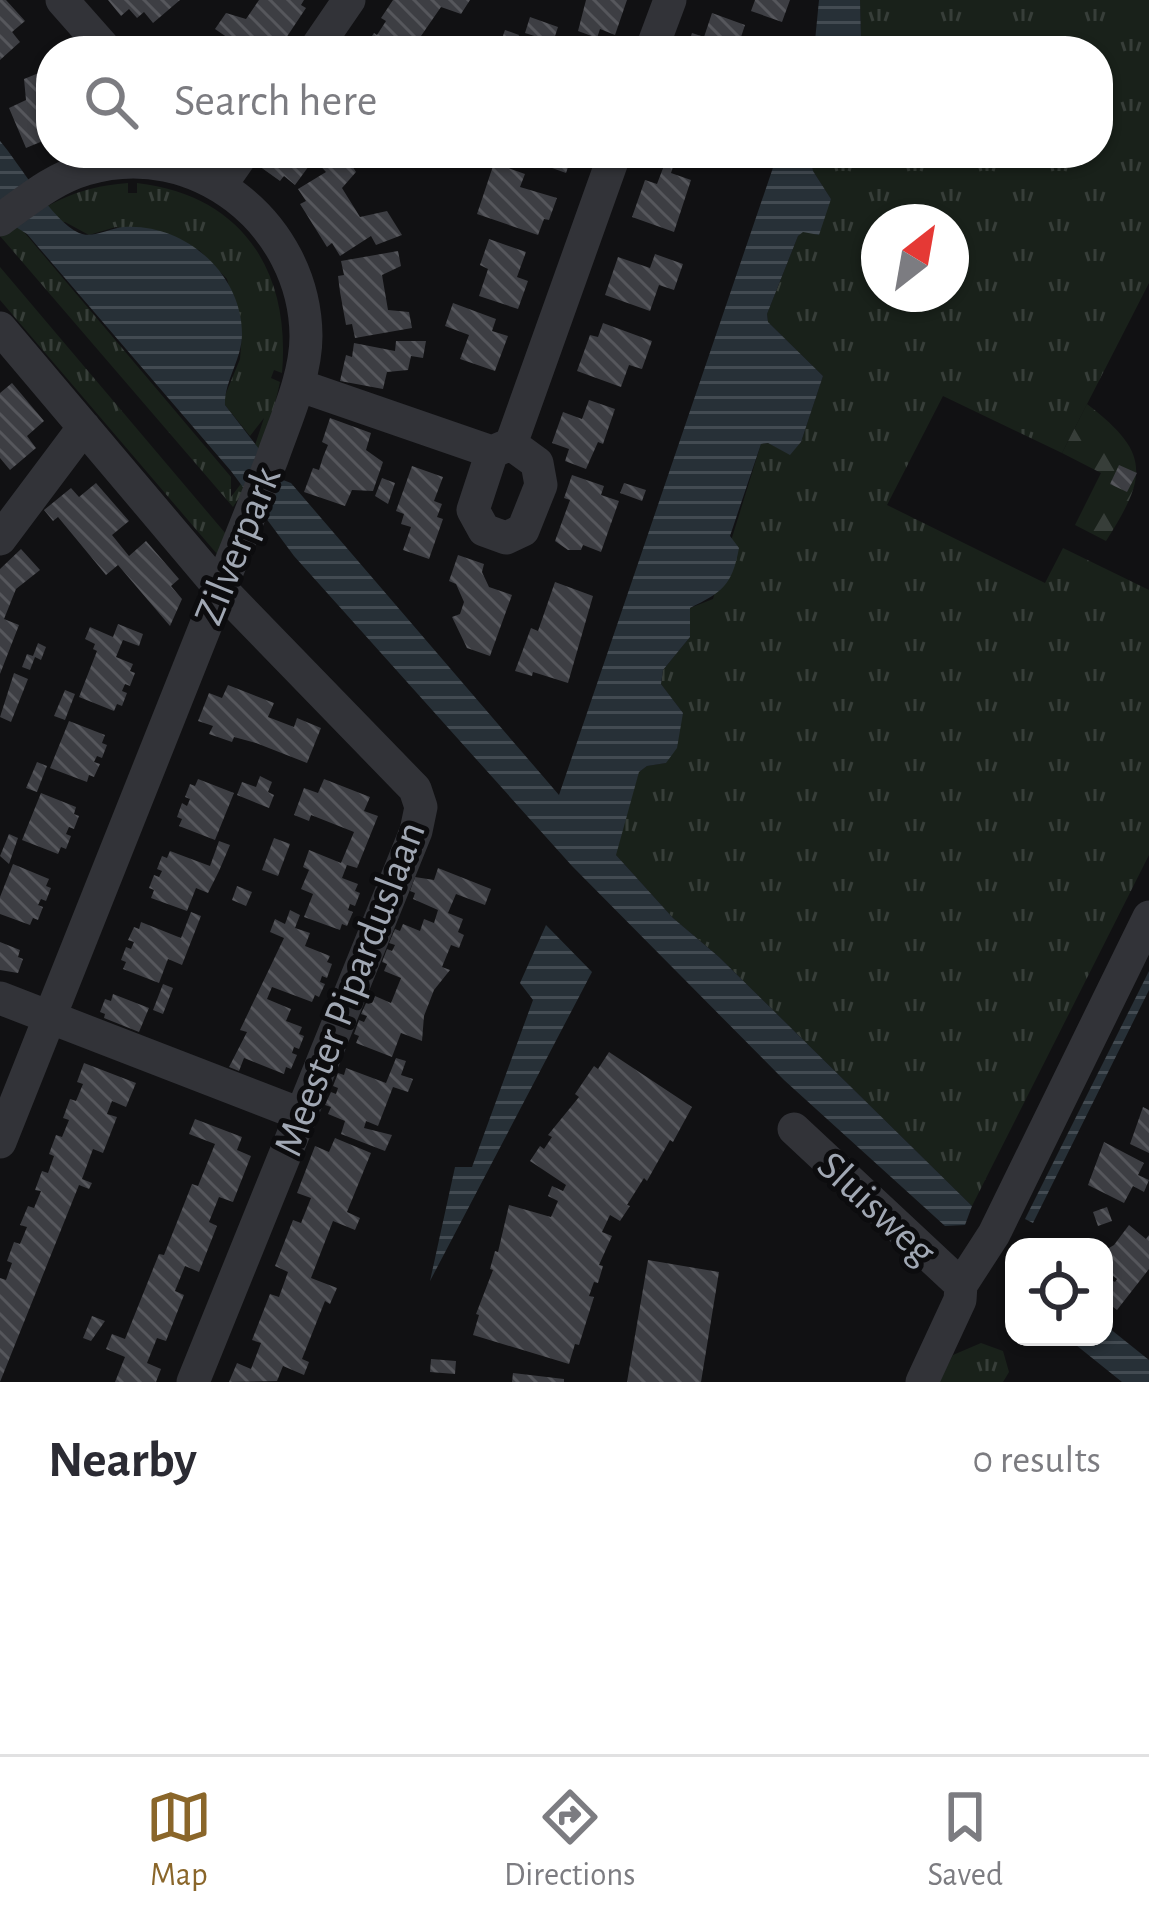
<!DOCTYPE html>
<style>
:root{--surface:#fff;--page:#f7f7f7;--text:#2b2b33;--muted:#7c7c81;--line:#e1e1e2;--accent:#8a662a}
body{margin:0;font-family:"Alegreya Sans",sans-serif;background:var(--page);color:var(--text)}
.controls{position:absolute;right:36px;bottom:36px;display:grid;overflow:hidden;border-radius:24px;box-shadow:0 3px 9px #0004}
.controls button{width:108px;height:108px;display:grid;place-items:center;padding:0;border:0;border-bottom:3px solid var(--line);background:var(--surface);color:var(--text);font:60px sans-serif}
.compass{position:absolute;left:861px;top:204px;width:108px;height:108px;border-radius:50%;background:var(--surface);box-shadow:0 3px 9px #0004;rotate:31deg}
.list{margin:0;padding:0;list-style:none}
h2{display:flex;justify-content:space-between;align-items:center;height:156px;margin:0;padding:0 48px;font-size:51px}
h2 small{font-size:39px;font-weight:400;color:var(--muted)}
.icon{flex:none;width:66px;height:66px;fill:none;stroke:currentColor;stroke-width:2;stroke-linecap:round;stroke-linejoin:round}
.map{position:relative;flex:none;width:1149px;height:1382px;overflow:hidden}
.search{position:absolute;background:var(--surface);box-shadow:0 3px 9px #0004;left:36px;right:36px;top:36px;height:132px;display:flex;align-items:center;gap:30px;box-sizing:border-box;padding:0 42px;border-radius:48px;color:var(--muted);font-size:45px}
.sheet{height:372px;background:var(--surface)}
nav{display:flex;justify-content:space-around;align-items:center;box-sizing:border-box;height:168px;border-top:3px solid var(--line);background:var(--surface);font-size:33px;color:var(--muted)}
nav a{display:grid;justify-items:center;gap:6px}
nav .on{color:var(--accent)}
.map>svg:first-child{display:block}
.grass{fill:url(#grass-tufts);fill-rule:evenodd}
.forest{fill:url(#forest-firs)}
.water{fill:url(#water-rules)}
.building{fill:url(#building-back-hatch)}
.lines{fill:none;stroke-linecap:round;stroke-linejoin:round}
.street{stroke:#323338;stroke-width:33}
.labels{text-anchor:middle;stroke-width:10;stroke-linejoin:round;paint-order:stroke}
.street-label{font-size:42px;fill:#a1a8b4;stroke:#0c0c0e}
</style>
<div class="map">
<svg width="1149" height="1382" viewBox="0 0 1149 1382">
<defs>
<pattern id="grass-tufts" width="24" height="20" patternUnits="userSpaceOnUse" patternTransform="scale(3)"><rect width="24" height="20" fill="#19211a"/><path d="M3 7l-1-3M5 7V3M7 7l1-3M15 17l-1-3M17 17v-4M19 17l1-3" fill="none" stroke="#373e39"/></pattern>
<pattern id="forest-firs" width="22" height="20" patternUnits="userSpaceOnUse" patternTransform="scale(3)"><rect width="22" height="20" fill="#19211a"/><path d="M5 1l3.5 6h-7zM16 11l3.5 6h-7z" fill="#373e39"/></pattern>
<pattern id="water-rules" width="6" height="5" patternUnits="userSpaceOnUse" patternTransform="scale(3)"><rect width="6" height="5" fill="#273037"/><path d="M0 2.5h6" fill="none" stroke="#434b52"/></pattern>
<pattern id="building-back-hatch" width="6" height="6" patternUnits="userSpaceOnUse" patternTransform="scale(3)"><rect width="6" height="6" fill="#3d3e43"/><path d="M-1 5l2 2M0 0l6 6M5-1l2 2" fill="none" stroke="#56575c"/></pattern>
</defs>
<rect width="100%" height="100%" fill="#111113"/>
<path class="grass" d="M 860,0 L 1149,0 L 1149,283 L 1062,453 L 943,396 L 887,505 L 1045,583 L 1063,548 L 1149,590 L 1149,855 L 972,1206 L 719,957 L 673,918 L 616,855 L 616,844 L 639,772 L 647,766 L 666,763 L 683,713 L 661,684 L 663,670 L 690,637 L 690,608 L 713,599 L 761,444 L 768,443 L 790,454 L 801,442 L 823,376 L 768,322 L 767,314 L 798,236 L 831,199 L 813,171 L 810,153 L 1098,153 L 1098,51 L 851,51 L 861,37 ZM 879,222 L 951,222 L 951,294 L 879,294 Z
M 128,183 L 128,193 L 137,193 L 137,183 C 242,195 291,271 282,373 L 274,370 L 271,378 L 280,382 C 271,423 257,473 233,507 L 0,236 C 45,206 73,187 128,183 ZM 65,222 L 89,235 L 116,227 L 199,250 L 227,279 L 242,334 L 240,359 L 224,398 L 225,405 L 250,436 L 264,418 L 243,481 L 231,497 L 231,477 L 24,232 Z
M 0,267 L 226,534 L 217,554 L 0,300 Z
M 981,1343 L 1003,1351 L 1009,1372 L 1003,1382 L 939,1382 L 953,1355 Z"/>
<path class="forest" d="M 1087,404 C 1149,452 1149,474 1106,541 L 1075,525 L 1101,473 L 1062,453 Z"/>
<path class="water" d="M 819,0 L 860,0 L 861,37 L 851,51 L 814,51 Z
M 0,141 C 20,164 52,221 79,233 C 92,239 110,228 124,227 C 184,223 242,273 242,334 C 242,359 224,382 225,405 L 283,480 L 291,483 L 559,795 L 778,153 L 810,153 L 813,171 L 831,199 L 819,235 L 803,232 L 798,236 L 767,314 L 768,322 L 823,376 L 801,442 L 790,455 L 768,443 L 761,444 L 730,536 L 739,548 C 732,586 722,592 690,608 L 690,637 L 663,670 L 661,684 L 683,713 L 677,748 L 666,763 L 647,766 L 639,772 L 616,855 L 673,918 L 719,957 L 972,1206 L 965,1225 L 945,1226 L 784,1080 L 572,866 L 294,556 L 231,471 L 27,234 L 0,217 Z
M 546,925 L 592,972 L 430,1281 L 455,1167 L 472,1167 L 533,1000 L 520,983 Z
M 1149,971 L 1149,990 L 1033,1223 L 1025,1219 Z
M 1104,1324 L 1149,1360 L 1149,1382 L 1122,1382 L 1066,1337 L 1104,1337 Z"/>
<path class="building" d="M 0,0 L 6,0 L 25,21 L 12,32 L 20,42 L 0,60 Z
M 108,0 L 180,0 L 153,23 L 144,12 L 137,18 L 129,9 L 121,16 Z
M 259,0 L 304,0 L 301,5 L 306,8 L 278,50 L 273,46 L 269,51 L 247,51 L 215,29 L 226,13 L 246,19 Z
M 393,0 L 470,0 L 461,14 L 441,7 L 421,36 L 434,51 L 354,51 L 359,44 L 364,48 L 374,33 L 377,35 L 386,21 L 381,18 Z
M 586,0 L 627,0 L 615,35 L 600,29 L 597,38 L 578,31 Z
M 755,0 L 790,0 L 782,22 L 751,11 Z
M 712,13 L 745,25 L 738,46 L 750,51 L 686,51 L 692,33 L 704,37 Z
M 530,17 L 558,27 L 553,42 L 525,33 Z
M 505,30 L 519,35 L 513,51 L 498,50 Z
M 51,68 L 50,138 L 26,148 L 9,108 L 26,100 L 24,79 Z
M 269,153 L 344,153 L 356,172 L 342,188 L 360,217 L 387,211 L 402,235 L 376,245 L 371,236 L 340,256 L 332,243 L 327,247 L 300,204 L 306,201 L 298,189 L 326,172 L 314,159 L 295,185 L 284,176 L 280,181 L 259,166 Z
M 510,153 L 573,153 L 566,173 L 527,159 L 525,163 L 509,157 Z
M 668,155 L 676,158 L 671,173 L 691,180 L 674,232 L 632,217 L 645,180 L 657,184 Z
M 494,163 L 525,174 L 520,187 L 557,198 L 549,220 L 544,219 L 538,235 L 477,214 Z
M 489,239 L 526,252 L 517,277 L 528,281 L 518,309 L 479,296 L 488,269 L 480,265 Z
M 398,251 L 401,266 L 382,275 L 388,310 L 409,312 L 412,328 L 355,338 L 352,324 L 346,325 L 340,292 L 338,276 L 344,275 L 341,261 Z
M 655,254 L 683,264 L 674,290 L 659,285 L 650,311 L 605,295 L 618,257 L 650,268 Z
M 453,303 L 496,319 L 492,331 L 508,336 L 495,371 L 460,359 L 469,335 L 445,326 Z
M 603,323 L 652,341 L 642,369 L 629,365 L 621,387 L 577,371 L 590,335 L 598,337 Z
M 396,341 L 426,341 L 423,358 L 411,356 L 408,370 L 387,372 L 383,389 L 340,381 L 346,355 L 352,357 L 354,343 L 395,351 Z
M 12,383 L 44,421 L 27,436 L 36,448 L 10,470 L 0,458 L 0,393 Z
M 589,400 L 615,409 L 603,444 L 598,442 L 586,469 L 565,461 L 569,449 L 552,443 L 563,412 L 582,419 Z
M 330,418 L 371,433 L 366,450 L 383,462 L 373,491 L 352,490 L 345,506 L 304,492 L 313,468 L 319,470 L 323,457 L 328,445 L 322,442 Z
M 1119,465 L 1137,473 L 1127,492 L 1110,484 Z
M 412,466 L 443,477 L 434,501 L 442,504 L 437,517 L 443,519 L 429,559 L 403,550 L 411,527 L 401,524 L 404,514 L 396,511 Z
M 572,475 L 604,486 L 601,495 L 619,501 L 601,552 L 583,545 L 581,550 L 568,550 L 555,541 L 570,500 L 564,498 Z
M 382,478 L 395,483 L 388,504 L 375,496 Z
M 96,483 L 129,521 L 112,535 L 129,556 L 146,541 L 179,579 L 171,586 L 182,599 L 170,626 L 118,565 L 106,575 L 58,517 L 53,521 L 44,510 L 71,488 L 79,497 Z
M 624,483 L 646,490 L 642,501 L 620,493 Z
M 21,549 L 40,570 L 16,589 L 4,619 L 19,625 L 0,674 L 0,569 Z
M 458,555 L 484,564 L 482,572 L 489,587 L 512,595 L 490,656 L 467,648 L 452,617 L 460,614 L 464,602 L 456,584 L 449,581 Z
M 555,582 L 593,596 L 568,683 L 533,672 L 532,676 L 515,671 L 531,628 L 538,631 Z
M 118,624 L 143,634 L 139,646 L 123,640 L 116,657 L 133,664 L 130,671 L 135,673 L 130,686 L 125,684 L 122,691 L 127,693 L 122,706 L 117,704 L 114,711 L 79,697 L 97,651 L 93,649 L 95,644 L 85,639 L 90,627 L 113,637 Z
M 38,643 L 46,647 L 41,660 L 35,657 L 30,670 L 22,667 L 27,654 L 33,656 Z
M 14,673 L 28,679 L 11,722 L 0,717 Z
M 228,685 L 274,703 L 268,717 L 294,727 L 297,718 L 321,728 L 307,763 L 256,743 L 234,737 L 232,742 L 209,734 L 213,726 L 198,721 L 209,693 L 222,698 Z
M 65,690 L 75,694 L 65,720 L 54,716 Z
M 69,721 L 105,735 L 102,743 L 107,745 L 102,758 L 97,756 L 94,762 L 100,764 L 94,777 L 89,775 L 87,782 L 50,768 Z
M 37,762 L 47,766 L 37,792 L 26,788 Z
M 260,776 L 272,782 L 268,792 L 274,795 L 269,808 L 237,795 L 242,782 L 256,787 Z
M 198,779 L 234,793 L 215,840 L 179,826 L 182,819 L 177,817 L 182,803 L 187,806 L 190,799 L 185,797 L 190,784 L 195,786 Z
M 324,779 L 370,797 L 364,811 L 378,816 L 357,868 L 347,865 L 342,878 L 358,884 L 355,891 L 360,893 L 355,906 L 350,904 L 348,910 L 353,912 L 347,926 L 342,924 L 340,930 L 304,917 L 313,894 L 301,889 L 309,870 L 303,867 L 309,850 L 341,863 L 354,832 L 311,815 L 309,821 L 294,815 L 304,788 L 318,793 Z
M 41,793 L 76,807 L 74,814 L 79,816 L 74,829 L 69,827 L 66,834 L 71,836 L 66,849 L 61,847 L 58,854 L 22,840 Z
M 9,834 L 18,838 L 9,864 L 0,856 Z
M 274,838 L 290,844 L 278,876 L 262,870 Z
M 219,841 L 230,845 L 219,871 L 208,893 L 196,888 L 187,911 L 151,898 L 154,890 L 149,888 L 154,875 L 159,877 L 162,871 L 157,869 L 162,856 L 167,858 L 170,851 L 210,866 Z
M 13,864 L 49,879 L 46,886 L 51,888 L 46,901 L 41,899 L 38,905 L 43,907 L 38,920 L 33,918 L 30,925 L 0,914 L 0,897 Z
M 438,868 L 491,889 L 485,905 L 456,894 L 448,913 L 463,919 L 458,932 L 464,935 L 459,948 L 451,945 L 442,967 L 450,970 L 434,990 L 424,1016 L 422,1041 L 401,1033 L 392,1057 L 356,1043 L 359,1036 L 354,1034 L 359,1020 L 364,1022 L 367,1016 L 361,1014 L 367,1001 L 372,1003 L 375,996 L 391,1003 L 401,978 L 384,971 L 387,964 L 382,962 L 387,949 L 392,951 L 395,945 L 389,943 L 395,929 L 400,931 L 403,924 L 420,931 L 424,919 L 434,923 L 438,910 L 413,899 L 415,893 L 410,891 L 415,877 L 434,880 Z
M 237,886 L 252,892 L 246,906 L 232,900 Z
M 290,910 L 300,915 L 295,928 L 310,933 L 305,946 L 330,956 L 327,962 L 332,964 L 327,978 L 322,976 L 320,982 L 325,984 L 319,997 L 315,995 L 312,1002 L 272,987 L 267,999 L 291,1009 L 286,1021 L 302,1027 L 299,1034 L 304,1036 L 299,1049 L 294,1047 L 292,1053 L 297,1055 L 291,1069 L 286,1067 L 284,1074 L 244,1058 L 239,1071 L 229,1067 L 247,1032 L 240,1030 L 284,938 L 270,932 L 275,919 L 285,924 Z
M 191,912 L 201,916 L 182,965 L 168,959 L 159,983 L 123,969 L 126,962 L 121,960 L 126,947 L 131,949 L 134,942 L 128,940 L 134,927 L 139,929 L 141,922 L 181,938 Z
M 0,942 L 20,950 L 18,957 L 23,959 L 18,973 L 0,970 Z
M 163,984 L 173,988 L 163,1014 L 153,1010 Z
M 113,994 L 149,1008 L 139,1032 L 104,1018 L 105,1014 L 100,1012 L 105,999 L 111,1001 Z
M 609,1052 L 692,1107 L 673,1142 L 670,1140 L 647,1181 L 644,1178 L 627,1205 L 630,1206 L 620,1221 L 610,1215 L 602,1232 L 612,1236 L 599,1265 L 603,1266 L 598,1283 L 594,1282 L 589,1296 L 594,1297 L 579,1345 L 575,1344 L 569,1364 L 473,1335 L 479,1315 L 476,1314 L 493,1270 L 490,1269 L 495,1251 L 498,1252 L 509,1205 L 551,1217 L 558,1201 L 548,1196 L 552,1186 L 563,1191 L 566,1185 L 530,1161 L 540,1146 L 544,1149 L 552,1137 L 548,1135 L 579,1097 L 575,1094 L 594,1066 L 598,1069 Z
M 396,1058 L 406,1061 L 401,1075 L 413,1079 L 408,1092 L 393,1087 L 378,1126 L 366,1121 L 364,1128 L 392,1135 L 385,1151 L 341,1134 L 345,1121 L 328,1114 L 331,1107 L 325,1105 L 331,1092 L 336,1094 L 338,1088 L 333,1086 L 338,1073 L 344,1075 L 346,1068 L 386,1083 Z
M 84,1063 L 136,1083 L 126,1107 L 112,1101 L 107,1114 L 117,1117 L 103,1153 L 93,1149 L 82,1179 L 92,1183 L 89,1189 L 79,1185 L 0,1382 L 0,1278 L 6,1280 L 12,1263 L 7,1261 L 14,1242 L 20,1244 L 27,1227 L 20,1225 L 28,1206 L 34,1208 L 41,1191 L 35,1190 L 42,1171 L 48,1173 L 54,1156 L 49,1154 L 56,1135 L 62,1137 L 69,1120 L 63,1118 L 70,1099 L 76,1101 L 83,1084 L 77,1082 Z
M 1143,1107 L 1149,1110 L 1149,1153 L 1130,1144 Z
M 195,1119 L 242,1137 L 237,1150 L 251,1156 L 233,1202 L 219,1197 L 209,1222 L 217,1226 L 199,1272 L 185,1266 L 175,1291 L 184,1295 L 166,1341 L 157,1338 L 147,1363 L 161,1369 L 156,1382 L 115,1382 L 125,1357 L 106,1349 L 112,1334 L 125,1339 L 159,1254 L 164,1255 L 192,1184 L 198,1186 L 215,1144 L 189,1134 Z
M 335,1138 L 371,1153 L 347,1212 L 360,1218 L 355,1230 L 333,1221 L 311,1278 L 337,1288 L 330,1304 L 325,1301 L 302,1359 L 309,1362 L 304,1375 L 283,1366 L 277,1381 L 229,1382 L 237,1363 L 251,1369 L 261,1343 L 252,1340 L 270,1294 L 279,1297 L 288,1272 L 275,1266 L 293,1220 L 301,1223 L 311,1198 L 297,1193 L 315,1146 L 329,1152 Z
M 1104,1142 L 1144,1163 L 1138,1175 L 1149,1180 L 1144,1192 L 1133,1186 L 1124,1203 L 1088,1185 Z
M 1107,1207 L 1112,1221 L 1098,1226 L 1093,1212 Z
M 1129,1225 L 1146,1239 L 1149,1235 L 1149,1269 L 1117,1310 L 1104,1300 L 1104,1289 L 1111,1280 L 1115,1282 L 1117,1279 L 1104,1269 L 1104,1251 L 1114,1245 Z
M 648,1260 L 719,1272 L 701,1382 L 627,1382 Z
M 92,1316 L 105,1321 L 91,1341 L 83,1338 Z
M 431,1359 L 456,1361 L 455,1374 L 430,1372 Z
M 513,1373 L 564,1379 L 564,1382 L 512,1382 Z"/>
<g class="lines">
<path class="street" d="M 62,0 L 107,51
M 314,51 L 349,0
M 651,51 L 670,0
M 220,186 L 243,153
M 0,220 C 28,200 52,179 86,169 C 195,136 305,223 306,336 C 306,377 285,421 272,459 L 0,1142
M 0,328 L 219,587 L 415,789 L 421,807 L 416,831 L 193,1382
M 298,385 L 492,452 L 511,444 L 615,153
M 492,452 L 473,510 L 484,530 L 506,538 L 523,530 L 541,485 L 537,463 L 511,444
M 0,539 L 84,427
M 0,998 L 300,1114
M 794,1129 L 961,1285
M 922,1382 L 960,1300 L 961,1285 L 994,1234 L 1149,917"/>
</g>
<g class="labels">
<g class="street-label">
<text transform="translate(236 545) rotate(-68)" y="15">Zilverpark</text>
<text transform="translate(348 988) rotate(-69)" y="15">Meester Piparduslaan</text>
<text transform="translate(878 1207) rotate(43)" y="15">Sluisweg</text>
</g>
</g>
</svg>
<div class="controls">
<button><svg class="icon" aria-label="locate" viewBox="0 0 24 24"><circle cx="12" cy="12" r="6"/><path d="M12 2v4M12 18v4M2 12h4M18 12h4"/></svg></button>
</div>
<svg class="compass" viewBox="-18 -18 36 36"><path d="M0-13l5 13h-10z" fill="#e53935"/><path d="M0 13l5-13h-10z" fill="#7c7c81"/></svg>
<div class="search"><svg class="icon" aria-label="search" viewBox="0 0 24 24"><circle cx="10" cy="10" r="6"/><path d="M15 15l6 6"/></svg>Search here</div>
</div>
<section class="sheet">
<h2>Nearby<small>0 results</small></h2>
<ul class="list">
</ul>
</section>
<nav>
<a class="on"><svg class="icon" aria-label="map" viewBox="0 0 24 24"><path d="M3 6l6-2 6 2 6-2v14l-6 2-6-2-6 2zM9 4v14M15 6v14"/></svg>Map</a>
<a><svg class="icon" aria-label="directions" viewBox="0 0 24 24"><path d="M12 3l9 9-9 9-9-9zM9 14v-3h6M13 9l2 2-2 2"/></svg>Directions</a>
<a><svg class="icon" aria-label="saved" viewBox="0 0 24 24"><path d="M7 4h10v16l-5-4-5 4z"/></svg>Saved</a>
</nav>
